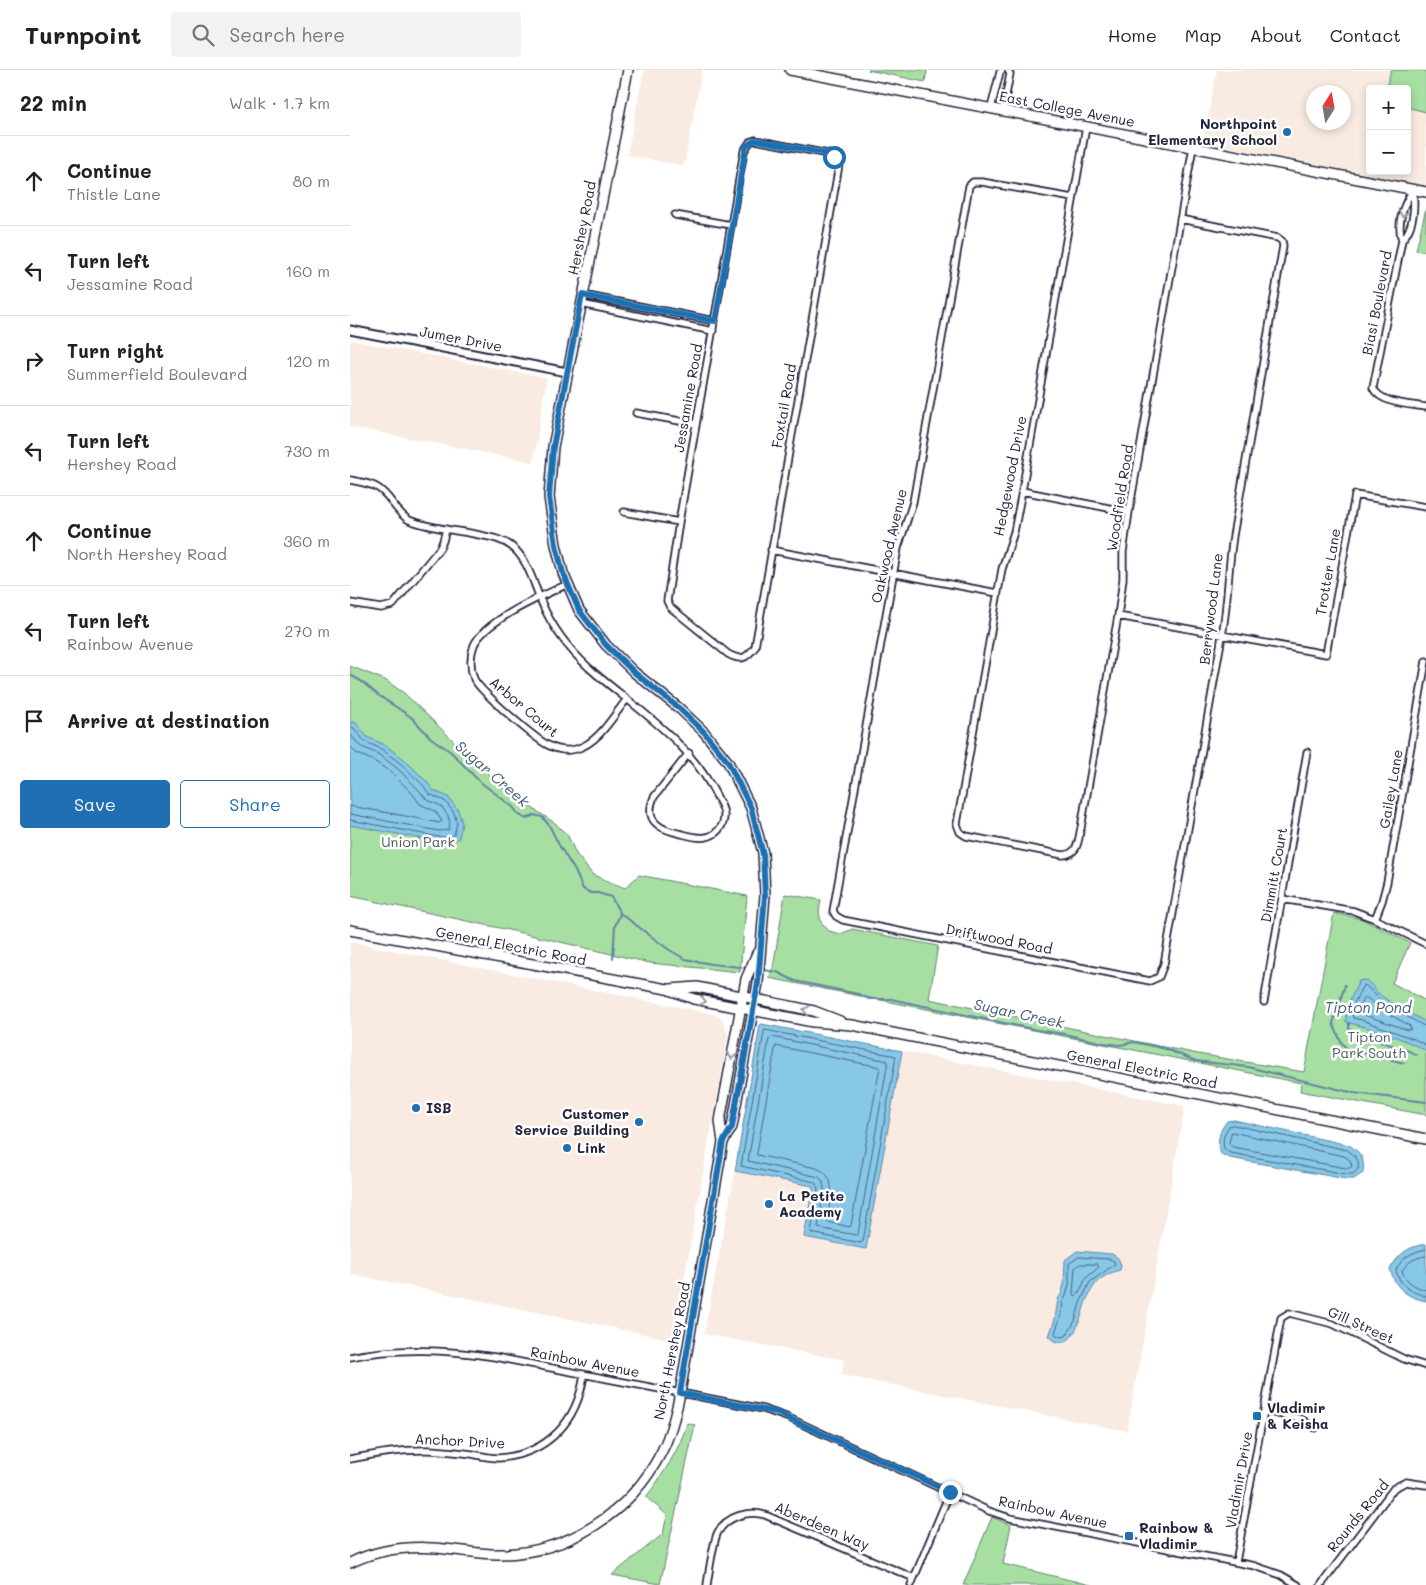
<!DOCTYPE html>
<meta charset="utf-8">
<style>
:root{--surface:#fff;--page:#f2f2f2;--text:#202124;--muted:#757577;--line:#e0e0e0;--accent:#1f6fb2}
body{margin:0;font-family:Mali,sans-serif;background:var(--page);color:var(--text)}
.controls{position:absolute;right:15px;top:15px;display:grid;overflow:hidden;border-radius:5px;box-shadow:0 2px 8px #0003}
.controls button{width:45px;height:45px;display:grid;place-items:center;padding:0;border:0;border-bottom:1px solid var(--line);background:var(--surface);color:var(--text);font:25px sans-serif}
.compass{position:absolute;left:956px;top:15px;width:45px;height:45px;border-radius:50%;background:var(--surface);box-shadow:0 2px 8px #0003;rotate:11deg}
.stop{position:absolute;width:15px;height:15px;margin:-11px;border:4px solid #1f6fb2;border-radius:50%;background:#fff}
.stop.end{background:#1f6fb2;border-color:#fff;box-shadow:0 1px 5px #0008}
.list{margin:0;padding:0;list-style:none}
h2{display:flex;justify-content:space-between;align-items:center;height:65px;margin:0;padding:0 20px;font-size:21px}
h2 small{font-size:16px;font-weight:400;color:var(--muted)}
.list li{display:grid;grid-template-columns:32px 1fr auto;gap:15px;align-items:center;box-sizing:border-box;height:90px;padding:0 20px;border-top:1px solid var(--line)}
.list b{display:block;font-size:19px;white-space:nowrap}
.list p{margin:0;font-size:16px;white-space:nowrap;color:var(--muted)}
.list em{font-size:16px;font-style:normal;color:var(--muted)}
.actions{display:flex;gap:10px;padding:15px 20px}
.actions a{flex:1;padding:11px 0;border:1px solid var(--accent);border-radius:5px;text-align:center;font-size:18px;color:var(--accent)}
.actions .main{background:var(--accent);color:#fff}
.icon{flex:none;width:28px;height:28px;fill:none;stroke:currentColor;stroke-width:2;stroke-linecap:round;stroke-linejoin:round}
.map{position:relative;flex:none;width:1076px;height:1515px;overflow:hidden}
header{display:flex;align-items:center;gap:30px;box-sizing:border-box;height:70px;padding:0 25px;background:var(--surface);border-bottom:1px solid var(--line)}
header strong{font-size:24px}
nav{display:flex;gap:28px;margin-inline-start:auto;font-size:18px}
.search{width:350px;height:45px;background:var(--page);display:flex;align-items:center;gap:12px;box-sizing:border-box;padding:0 18px;border-radius:5px;color:var(--muted);font-size:19px}
main{display:flex}
aside{flex:1;background:var(--surface)}
.map>svg:first-child{display:block}
.built{fill:#f9ebe1;fill-rule:evenodd}
.green{fill:#a7dfa3;stroke:#64806f}
.water{fill:#87c8e8;stroke:#5f86a3}
.lines{fill:none;stroke-linecap:round;stroke-linejoin:round}
.shore{stroke:#4a6480;stroke-width:1}
.stream{stroke:#5f86a3;stroke-width:2}
.minor-casing{stroke:#22223b;stroke-width:9}
.tertiary-casing{stroke:#22223b;stroke-width:11}
.secondary-casing{stroke:#22223b;stroke-width:12}
.minor{stroke:#fff;stroke-width:5.5}
.tertiary{stroke:#fff;stroke-width:7}
.secondary{stroke:#fff;stroke-width:9}
.oneway{stroke:#9c9ca7}
.route{stroke:#1f6fb2;stroke-width:6}
.poi-dot{fill:#1f6fb2;stroke:#fff;stroke-width:2}
.labels{text-anchor:middle;stroke-width:5;stroke-linejoin:round;paint-order:stroke}
.street-label{font-size:14px;fill:#22223b;stroke:#fff}
.poi-label{font-size:14px;font-weight:bold;fill:#22223b;stroke:#fff;text-anchor:start}
.park-label{font-size:14px;fill:#4a5b5a;stroke:#fff}
.water-label{font-size:15px;font-style:italic;fill:#455c78;stroke:#fff}
</style>
<header>
<strong>Turnpoint</strong>
<div class="search"><svg class="icon" aria-label="search" viewBox="0 0 24 24"><circle cx="10" cy="10" r="6"/><path d="M15 15l6 6"/></svg>Search here</div>
<nav><a>Home</a><a>Map</a><a>About</a><a>Contact</a></nav>
</header>
<main>
<aside>
<h2>22 min<small>Walk · 1.7 km</small></h2>
<ul class="list">
<li><svg class="icon" aria-label="ahead" viewBox="0 0 24 24"><path d="M12 20V5M6 11l6-6 6 6"/></svg><div><b>Continue</b><p>Thistle Lane</p></div><em>80 m</em></li>
<li><svg class="icon" aria-label="left" viewBox="0 0 24 24"><path d="M17 20v-9H6M10 6l-5 5 5 5"/></svg><div><b>Turn left</b><p>Jessamine Road</p></div><em>160 m</em></li>
<li><svg class="icon" aria-label="right" viewBox="0 0 24 24"><path d="M7 20v-9h11M14 6l5 5-5 5"/></svg><div><b>Turn right</b><p>Summerfield Boulevard</p></div><em>120 m</em></li>
<li><svg class="icon" aria-label="left" viewBox="0 0 24 24"><path d="M17 20v-9H6M10 6l-5 5 5 5"/></svg><div><b>Turn left</b><p>Hershey Road</p></div><em>730 m</em></li>
<li><svg class="icon" aria-label="ahead" viewBox="0 0 24 24"><path d="M12 20V5M6 11l6-6 6 6"/></svg><div><b>Continue</b><p>North Hershey Road</p></div><em>360 m</em></li>
<li><svg class="icon" aria-label="left" viewBox="0 0 24 24"><path d="M17 20v-9H6M10 6l-5 5 5 5"/></svg><div><b>Turn left</b><p>Rainbow Avenue</p></div><em>270 m</em></li>
<li><svg class="icon" aria-label="arrive" viewBox="0 0 24 24"><path d="M6 21V4h12l-3 4 3 4H6"/></svg><div><b>Arrive at destination</b></div></li>
</ul>
<div class="actions"><a class="main">Save</a><a>Share</a></div>
</aside>
<div class="map">
<svg width="1076" height="1515" viewBox="0 0 1076 1515">
<rect width="100%" height="100%" fill="#fff"/>
<filter id="ink" filterUnits="userSpaceOnUse"><feTurbulence type="fractalNoise" baseFrequency=".02" numOctaves="2"/><feDisplacementMap in="SourceGraphic" scale="10" xChannelSelector="R" yChannelSelector="G"/><feConvolveMatrix kernelMatrix="1 2 1 2 8 2 1 2 1" color-interpolation-filters="sRGB"/></filter>
<g filter="url(#ink)">
<path class="built" d="M 294,0 L 352,0 L 334,96 L 277,85 Z
M 867,0 L 1076,0 L 1076,116 L 853,72 ZM 1020,19 L 1057,19 L 1057,101 L 1020,101 ZM 964,22 L 994,22 L 994,52 L 964,52 Z
M 0,270 L 197,308 L 183,392 L 0,357 Z
M 0,872 L 364,944 L 373,950 L 378,966 L 323,1270 L 0,1204 Z
M 552,981 L 835,1036 L 777,1361 L 491,1305 L 494,1290 L 354,1264 L 385,1101 L 463,1116 L 516,1179 Z"/>
<path class="green" d="M 518,0 L 577,0 L 575,12 Z
M 1041,0 L 1076,0 L 1076,42 L 1057,37 L 1057,19 L 1036,19 Z
M 1076,138 L 1076,182 L 1066,180 Z
M 0,596 L 35,610 L 54,623 L 156,721 L 205,753 L 218,766 L 226,784 L 243,805 L 275,818 L 289,805 L 397,826 L 390,902 L 300,893 L 159,860 L 0,826 Z
M 435,824 L 471,830 L 469,842 L 471,852 L 479,861 L 491,864 L 502,859 L 588,876 L 579,929 L 848,984 L 954,1002 L 984,843 L 1012,849 L 1060,873 L 1042,913 L 1076,931 L 1076,1045 L 950,1021 L 951,1013 L 419,908 L 423,898 Z
M 337,1353 L 345,1355 L 310,1514 L 262,1505 L 313,1464 L 317,1445 L 296,1427 C 311,1408 331,1377 337,1353 Z
M 642,1447 L 661,1455 L 653,1494 L 741,1515 L 613,1515 Z"/>
<path class="water" d="M 2,652 L 5,652 L 17,667 L 33,674 L 54,689 L 77,712 L 83,720 L 98,727 L 108,740 L 112,753 L 109,768 L 101,772 L 89,772 L 0,755 L 0,654 Z
M 1014,910 C 1021,912 1023,918 1028,923 C 1042,935 1060,943 1076,952 L 1076,981 C 1052,967 1023,959 996,952 L 996,939 L 1009,911 Z
M 412,954 L 552,981 L 516,1179 L 454,1167 L 463,1116 L 385,1101 L 410,955 Z
M 884,1050 L 999,1075 C 1011,1083 1015,1088 1013,1103 L 1004,1109 L 996,1109 L 880,1088 L 871,1084 C 866,1072 869,1061 877,1051 Z
M 1076,1174 L 1076,1231 C 1056,1227 1045,1218 1040,1199 C 1050,1183 1057,1177 1076,1174 Z
M 727,1181 L 762,1184 L 768,1188 L 771,1195 L 770,1200 C 761,1202 749,1208 744,1216 C 741,1221 735,1232 734,1237 C 730,1252 719,1287 699,1266 L 705,1249 L 708,1229 L 711,1225 L 714,1214 L 715,1190 Z"/>
<g class="lines">
<path class="shore" d="M 0,657 L 4,658 L 14,671 L 31,679 L 50,693 L 73,715 L 79,724 L 95,731 L 104,743 L 107,753 L 104,765 L 100,767 L 89,767 L 0,750
M 0,664 L 10,676 L 28,684 L 47,698 L 68,719 L 76,729 L 91,736 L 98,746 L 100,753 L 98,760 L 89,761 L 0,744
M 0,676 L 6,683 L 24,691 L 42,703 L 62,723 L 70,734 L 85,741 L 92,751 L 89,753 L 61,747 L 0,736
M 1014,928 L 1017,928 L 1032,940 L 1060,956 L 1061,959 L 1058,960 L 1009,943 L 1008,940 Z
M 1076,956 L 1072,955 L 1035,934 L 1015,915 L 1012,917 L 1001,940 L 1003,948 L 1012,950 L 1064,969 L 1076,975
M 415,960 L 546,986 L 513,1171 L 511,1173 L 461,1163 L 468,1118 L 465,1112 L 391,1096 L 414,962 Z
M 422,967 L 538,991 L 508,1164 L 506,1165 L 468,1158 L 474,1118 L 473,1112 L 469,1107 L 398,1091 L 419,969 Z
M 426,976 L 530,997 L 501,1155 L 500,1157 L 477,1152 C 478,1133 491,1107 466,1098 L 407,1085 Z
M 884,1055 L 997,1080 C 1005,1085 1010,1090 1008,1099 L 1003,1104 L 996,1104 L 881,1083 L 875,1080 C 871,1072 874,1063 879,1056 Z
M 882,1062 L 994,1086 L 1000,1090 L 1002,1096 L 1000,1098 L 996,1098 L 883,1077 L 879,1074 Z
M 1076,1179 C 1062,1182 1052,1187 1046,1200 C 1049,1215 1062,1223 1076,1226
M 1076,1186 C 1066,1187 1057,1192 1052,1201 C 1055,1211 1066,1218 1076,1220
M 729,1187 L 760,1189 L 764,1191 L 765,1194 L 740,1212 L 730,1233 L 725,1251 L 716,1266 L 712,1267 L 707,1266 L 705,1263 L 712,1242 L 713,1231 L 716,1226 L 719,1215 L 719,1194 Z
M 731,1194 L 747,1194 L 749,1197 L 736,1208 L 729,1223 L 725,1226 L 723,1223 L 725,1198 Z"/>
<path class="stream" d="M 0,605 L 11,611 L 28,625 L 61,647 L 81,668 L 101,682 L 129,711 L 163,737 L 168,744 L 176,749 L 184,745 L 192,747 L 199,755 L 209,775 L 225,801 L 233,819 L 241,823 L 248,823 L 261,827 L 270,843 L 318,879 L 335,889 L 362,894 L 398,898
M 263,888 L 265,856 L 270,844
M 413,900 L 427,902 L 445,911 L 508,924 L 519,929 L 541,929 L 687,960 L 714,964 L 754,973 L 770,975 L 784,972 L 816,979 L 846,991 L 898,997 L 1004,1023 L 1076,1032
M 995,915 L 983,953 L 991,972 L 997,979 L 1054,993
M 999,953 L 999,959 L 1016,967 L 1059,981 L 1066,985"/>
<g class="minor-casing">
<path id="minor" d="M 641,38 L 650,2 L 652,0
M 653,40 L 660,4 L 658,0
M 736,57 L 672,421 L 664,462 L 652,499 L 607,754 L 610,762 L 616,766 L 713,785 C 729,784 728,770 731,758 L 768,546 L 773,509 L 773,482 L 779,442 L 843,77
M 405,70 L 478,84 L 484,87 L 489,95 L 405,577 C 396,589 391,591 378,584 L 320,537 L 317,531 L 329,452 L 394,81 L 400,72 Z
M 1063,120 C 1065,137 1064,157 1052,170 L 1023,318 C 1031,334 1059,334 1076,337
M 723,128 L 632,112 L 623,112 L 619,116 L 563,432 L 548,478 L 483,841 L 486,846 L 493,850 L 800,911 L 809,907 L 814,894 L 872,566 C 878,532 878,499 883,466 L 933,176 L 932,171 L 928,168 L 830,149
M 325,145 L 381,155
M 1052,170 C 1046,153 1054,133 1063,120
M 233,225 L 365,251
M 231,234 L 363,261
M 286,343 L 346,354
M 0,410 C 9,412 20,413 28,418 C 41,426 45,442 59,450 C 80,458 103,460 125,464 C 138,467 150,468 161,476 C 180,490 185,521 196,542 C 208,566 226,587 246,604 C 290,641 341,673 367,727 C 372,736 377,745 372,755 C 363,772 346,768 332,764 C 311,760 293,752 304,727 L 339,683
M 672,421 L 779,442
M 274,442 L 329,452
M 421,480 L 647,523
M 218,514 C 194,525 135,550 124,575 C 120,586 120,598 124,609 C 130,621 187,671 200,676 C 208,680 218,681 226,679 C 249,673 263,646 277,629
M 0,533 L 31,538 L 43,535 L 90,478 L 93,471 L 96,459
M 768,546 L 976,584 L 1005,425 L 1076,437
M 932,829 L 1004,841 L 1025,849 L 1076,874
M 1025,849 L 1032,831 L 1037,812 L 1076,591
M 914,932 L 957,682
M 0,1287 C 49,1277 96,1280 145,1287 L 413,1339 L 439,1348 L 639,1441 L 660,1448 L 905,1496 L 931,1505 L 948,1515
M 914,1341 L 951,1349 L 965,1358
M 0,1389 C 26,1384 53,1379 80,1380 C 94,1381 108,1382 122,1384 C 131,1386 140,1388 149,1388 C 198,1384 228,1351 234,1304
M 886,1492 L 931,1248 L 939,1243 L 983,1254 L 1054,1289 L 1076,1296
M 357,1515 C 359,1503 363,1471 368,1462 C 377,1446 399,1440 415,1445 L 564,1508
M 561,1515 L 600,1422
M 971,1515 L 1044,1418 L 1056,1412 L 1076,1415"/>
</g>
<g class="tertiary-casing">
<path id="tertiary" d="M 0,260 L 217,302"/>
</g>
<g class="secondary-casing">
<path id="secondary" d="M 278,0 L 203,377 L 199,427 L 206,475 L 213,503 L 229,540 L 256,575 L 285,603 L 330,639 L 354,662 L 378,692 L 401,738 L 413,783 L 415,825 L 408,913 L 382,1057 L 373,1072
M 440,0 L 1076,122
M 0,860 L 317,919 L 344,929 L 463,952 L 502,955 L 1076,1069
M 320,919 L 347,917 L 464,941 L 490,951
M 0,1493 C 32,1477 69,1475 104,1480 C 118,1481 132,1484 146,1484 C 216,1485 281,1443 312,1381 C 321,1363 326,1343 330,1323 L 373,1072 L 370,1051 L 396,909 L 407,883"/>
</g>
<use href="#minor" class="minor"/>
<use href="#tertiary" class="tertiary"/>
<use href="#secondary" class="secondary"/>
</g>
<defs><path id="oneway-chevron" d="M-2-3.5L2.5 0L-2 3.5" fill="none" stroke-width="1.6" stroke-linecap="round" stroke-linejoin="round" transform="scale(1.25)"/></defs>
<g class="oneway">
<use href="#oneway-chevron" transform="translate(1053 144) rotate(101)"/>
<use href="#oneway-chevron" transform="translate(353 931) rotate(11)"/>
<use href="#oneway-chevron" transform="translate(456 940) rotate(-167)"/>
<use href="#oneway-chevron" transform="translate(382 986) rotate(101)"/>
</g>
</g>
<g class="lines" filter="url(#ink)">
<path class="route" d="M 484,87 L 478,84 L 412,71 L 405,70 L 396,76 L 365,251 L 232,225 L 203,377 L 199,427 L 206,475 L 213,503 L 229,540 L 256,575 L 285,603 L 330,639 L 354,662 L 378,692 L 401,738 L 413,784 L 415,825 L 408,913 L 382,1057 L 373,1072 L 330,1323 L 425,1342 L 600,1422"/>
</g>
<g class="poi-dot">
<circle cx="937" cy="62" r="5"/>
<circle cx="66" cy="1038" r="5"/>
<circle cx="289" cy="1052" r="5"/>
<circle cx="217" cy="1078" r="5"/>
<circle cx="419" cy="1134" r="5"/>
<rect x="902" y="1341" width="10" height="10" rx="2.5"/>
<rect x="774" y="1461" width="10" height="10" rx="2.5"/>
</g>
<g class="labels">
<g class="street-label">
<text transform="translate(717 39) rotate(11)" y="5">East College Avenue</text>
<text transform="translate(232 158) rotate(-79)" y="5">Hershey Road</text>
<text transform="translate(1027 233) rotate(-79)" y="5">Biasi Boulevard</text>
<text transform="translate(111 269) rotate(11)" y="5">Jumer Drive</text>
<text transform="translate(338 328) rotate(-80)" y="5">Jessamine Road</text>
<text transform="translate(434 336) rotate(-80)" y="5">Foxtail Road</text>
<text transform="translate(660 406) rotate(-79)" y="5">Hedgewood Drive</text>
<text transform="translate(770 428) rotate(-81)" y="5">Woodfield Road</text>
<text transform="translate(539 476) rotate(-77)" y="5">Oakwood Avenue</text>
<text transform="translate(978 502) rotate(-80)" y="5">Trotter Lane</text>
<text transform="translate(861 539) rotate(-83)" y="5">Berrywood Lane</text>
<text transform="translate(174 637) rotate(40)" y="5">Arbor Court</text>
<text transform="translate(1041 719) rotate(-80)" y="5">Gailey Lane</text>
<text transform="translate(924 805) rotate(-80)" y="5">Dimmitt Court</text>
<text transform="translate(649 869) rotate(11)" y="5">Driftwood Road</text>
<text transform="translate(161 876) rotate(11)" y="5">General Electric Road</text>
<text transform="translate(792 999) rotate(11)" y="5">General Electric Road</text>
<text transform="translate(1011 1255) rotate(24)" y="5">Gill Street</text>
<text transform="translate(322 1281) rotate(-79)" y="5">North Hershey Road</text>
<text transform="translate(235 1292) rotate(11)" y="5">Rainbow Avenue</text>
<text transform="translate(110 1371) rotate(3)" y="5">Anchor Drive</text>
<text transform="translate(889 1410) rotate(-80)" y="5">Vladimir Drive</text>
<text transform="translate(703 1442) rotate(12)" y="5">Rainbow Avenue</text>
<text transform="translate(1008 1446) rotate(-51)" y="5">Rounds Road</text>
<text transform="translate(472 1456) rotate(23)" y="5">Aberdeen Way</text>
</g>
<g class="poi-label">
<text x="927" y="59" text-anchor="end">Northpoint<tspan x="927" dy="16">Elementary School</tspan></text>
<text x="76" y="1043">ISB</text>
<text x="279" y="1049" text-anchor="end">Customer<tspan x="279" dy="16">Service Building</tspan></text>
<text x="227" y="1083">Link</text>
<text x="429" y="1131">La Petite<tspan x="429" dy="16">Academy</tspan></text>
<text x="917" y="1343">Vladimir<tspan x="917" dy="16">&amp; Keisha</tspan></text>
<text x="789" y="1463">Rainbow &amp;<tspan x="789" dy="16">Vladimir</tspan></text>
</g>
<g class="park-label">
<text x="68" y="777">Union Park</text>
<text x="1019" y="972">Tipton<tspan x="1019" dy="16">Park South</tspan></text>
</g>
<g class="water-label">
<text transform="translate(142 704) rotate(41)" y="5">Sugar Creek</text>
<text x="1018" y="943">Tipton Pond</text>
<text transform="translate(669 944) rotate(12)" y="5">Sugar Creek</text>
</g>
</g>
</svg>
<div class="controls">
<button>+</button>
<button>−</button>
</div>
<svg class="compass" viewBox="-18 -18 36 36"><path d="M0-13l5 13h-10z" fill="#e53935"/><path d="M0 13l5-13h-10z" fill="#757577"/></svg>
<div class="stop" style="left:484px;top:87px"></div>
<div class="stop end" style="left:600px;top:1422px"></div>
</div>
</main>
